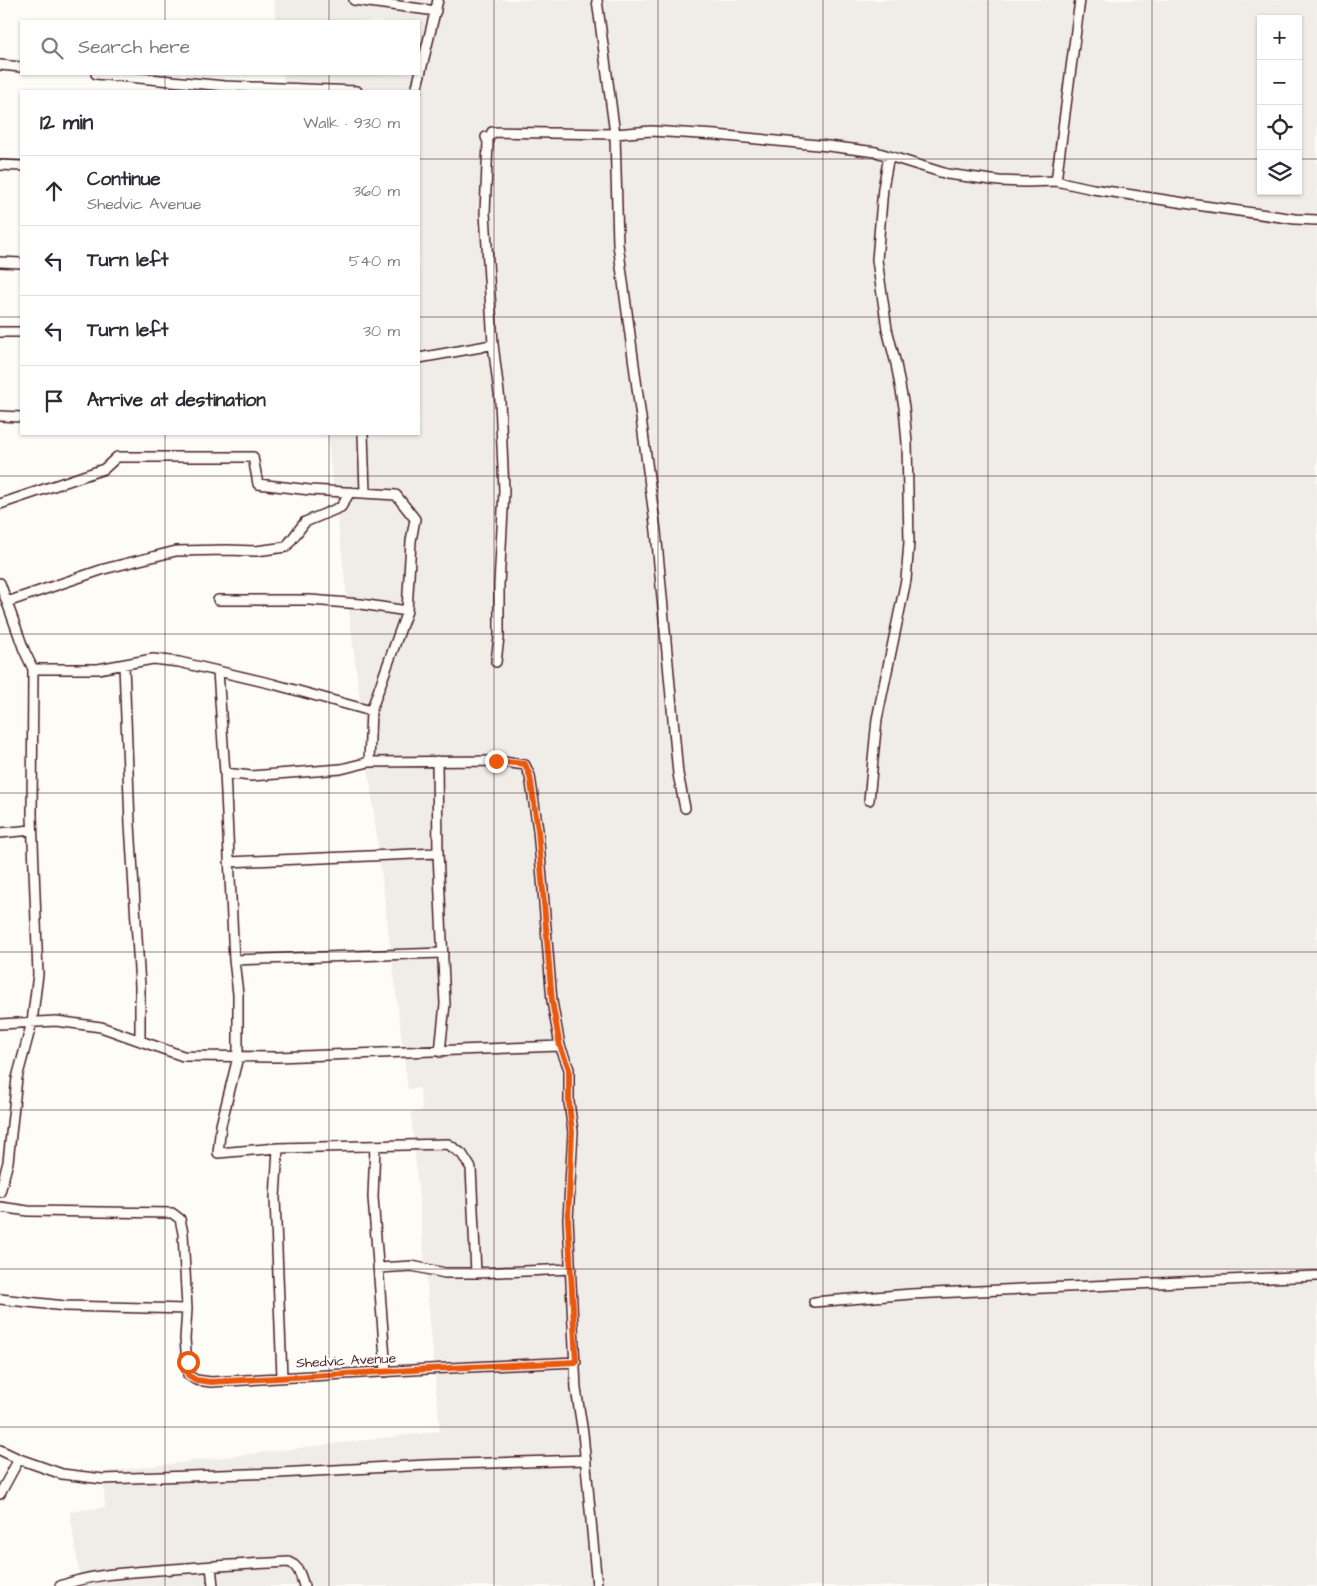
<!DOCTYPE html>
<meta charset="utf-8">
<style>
:root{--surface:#fff;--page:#f7f7f7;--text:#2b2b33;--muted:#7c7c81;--line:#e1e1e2}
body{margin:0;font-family:"Architects Daughter",sans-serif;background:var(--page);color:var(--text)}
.controls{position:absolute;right:15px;top:15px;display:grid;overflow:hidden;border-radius:0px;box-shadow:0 1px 4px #0004}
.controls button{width:45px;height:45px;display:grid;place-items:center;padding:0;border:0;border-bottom:1px solid var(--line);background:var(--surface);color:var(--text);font:25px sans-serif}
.stop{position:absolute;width:15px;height:15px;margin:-11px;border:4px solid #ea580c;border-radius:50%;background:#fff}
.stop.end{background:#ea580c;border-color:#fff;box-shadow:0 1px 5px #0008}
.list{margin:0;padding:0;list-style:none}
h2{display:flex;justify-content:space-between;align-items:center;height:65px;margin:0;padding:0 20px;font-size:21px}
h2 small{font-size:16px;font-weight:400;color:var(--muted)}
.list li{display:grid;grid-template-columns:32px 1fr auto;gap:15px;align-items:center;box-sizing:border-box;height:70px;padding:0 20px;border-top:1px solid var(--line)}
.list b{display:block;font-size:19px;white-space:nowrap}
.list p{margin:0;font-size:16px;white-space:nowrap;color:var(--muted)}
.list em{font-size:16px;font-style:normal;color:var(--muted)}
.icon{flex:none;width:28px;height:28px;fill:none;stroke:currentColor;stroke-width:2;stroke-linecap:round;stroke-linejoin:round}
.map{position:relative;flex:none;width:1317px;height:1586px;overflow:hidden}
.search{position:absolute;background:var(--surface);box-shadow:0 1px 4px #0004;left:20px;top:20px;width:400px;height:55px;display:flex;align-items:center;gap:12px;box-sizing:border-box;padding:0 18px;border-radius:0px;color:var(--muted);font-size:19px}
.panel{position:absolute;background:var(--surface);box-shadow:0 1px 4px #0004;left:20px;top:90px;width:400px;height:345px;border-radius:0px}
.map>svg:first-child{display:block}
.built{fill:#f0ece8;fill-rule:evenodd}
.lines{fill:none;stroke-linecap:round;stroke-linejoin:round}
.minor-casing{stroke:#4a1f2b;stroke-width:12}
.minor{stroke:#fdfcf7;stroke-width:9}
.route{stroke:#ea580c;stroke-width:6}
.grid{fill:none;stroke:#4a1f2b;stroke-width:1;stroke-opacity:0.55}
.labels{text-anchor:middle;stroke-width:4.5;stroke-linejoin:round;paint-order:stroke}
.street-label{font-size:14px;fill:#4a1f2b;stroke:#fdfcf7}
</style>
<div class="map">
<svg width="1317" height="1586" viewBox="0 0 1317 1586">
<rect width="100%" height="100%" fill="#fdfcf7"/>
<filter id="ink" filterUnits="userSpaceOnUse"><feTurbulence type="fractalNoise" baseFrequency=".02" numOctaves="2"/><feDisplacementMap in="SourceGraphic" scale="10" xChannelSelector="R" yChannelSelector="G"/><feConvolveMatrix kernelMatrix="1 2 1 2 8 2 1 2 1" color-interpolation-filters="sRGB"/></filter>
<g filter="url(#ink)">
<path class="built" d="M 274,0 L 1317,0 L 1317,1586 L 81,1586 L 70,1512 L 105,1507 L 103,1472 L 440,1431 L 411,1112 L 422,1111 L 420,1088 L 408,1089 L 327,434 L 419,434 L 419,91 L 285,91 L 283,74 L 419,74 L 419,21 L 276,21 ZM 1261,19 L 1298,19 L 1298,191 L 1261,191 Z"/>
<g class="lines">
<g class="minor-casing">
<path id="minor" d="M 354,0 L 436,11
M 597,0 L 615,134 L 618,244 L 656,531 L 678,774 L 685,808
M 0,65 L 21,67
M 96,74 L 225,86 L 357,91
M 416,91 L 438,0
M 0,165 L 21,166
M 1056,181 L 1080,0
M 0,262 L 21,263
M 0,332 L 21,332
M 493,344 L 485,213 L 488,142 L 486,137 L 490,136 L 492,132 L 615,134 L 651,131 L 716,135 L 828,146 L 876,152 L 947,174 L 999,181 L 1026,182 L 1056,181 L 1093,189 L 1204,206 L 1295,219 L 1317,220
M 419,358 L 481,347 L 493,344 L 500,401 L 504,491 L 499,585 L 499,637 L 496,662
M 0,416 L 21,417
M 363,434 L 365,492
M 0,504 L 104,469 L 117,457 L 253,457 L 258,484 L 310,490 L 396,495 L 415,519 L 411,541 L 407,611 L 371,711 L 369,762 L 341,769 L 251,776 L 225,773
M 0,583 L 24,650 L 33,669 L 32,816 L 38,974 L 32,1022 L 17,1078 L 8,1162 L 0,1192
M 218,600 L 310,600 L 361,604 L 407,611
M 7,602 L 104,569 L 176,551 L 227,550 L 256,551 L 286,547 L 305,522 L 341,507 L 350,492
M 124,665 L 130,824 L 140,986 L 140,1041
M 33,669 L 98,669 L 153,659 L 179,662 L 273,684 L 371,711
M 218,671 L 225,773 L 234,960 L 238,994 L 238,1057 L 221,1125 L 218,1153 L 278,1148 L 448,1144 L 462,1154 L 471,1168 L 476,1273 L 571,1269
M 437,761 L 438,853 L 445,1004 L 440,1052
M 369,762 L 496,761 L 525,765 L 530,776 L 538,830 L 552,1001 L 560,1046 L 569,1069 L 569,1102 L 573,1132 L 568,1219 L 576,1389 L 583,1433 L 597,1586
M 869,800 L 877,719 L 906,580 L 909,542 L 907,443 L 904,407 L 896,364 L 887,329 L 877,260 L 883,188 L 889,156
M 0,833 L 32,830
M 229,862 L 438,853
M 234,960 L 443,953
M 0,1024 L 56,1021 L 101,1027 L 183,1056 L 277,1057 L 560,1046
M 375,1146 L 373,1197 L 386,1372
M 278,1148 L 275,1198 L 282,1377
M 0,1207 L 28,1211 L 172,1213 L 180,1219 L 183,1233 L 187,1309 L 185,1339 L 188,1375 L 196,1380 L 211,1382 L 429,1369 L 576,1362
M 378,1268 L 412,1266 L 445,1273 L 476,1273
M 0,1299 L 65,1306 L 187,1309
M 814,1302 L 911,1294 L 1317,1276
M 0,1450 L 19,1459 L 62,1474 L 103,1479 L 279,1473 L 426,1465 L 586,1460
M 0,1494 L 19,1459
M 211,1566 L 213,1586
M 60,1586 C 92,1574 125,1573 158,1570 C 202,1567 245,1564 289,1562 C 299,1566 301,1577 304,1586"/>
</g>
<use href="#minor" class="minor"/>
</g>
</g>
<g class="lines" filter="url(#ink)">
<path class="route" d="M 188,1362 L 188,1375 L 196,1380 L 211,1382 L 429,1369 L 576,1362 L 568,1219 L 572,1132 L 569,1102 L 569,1069 L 560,1046 L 552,1001 L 538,830 L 530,776 L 525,764 L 496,761"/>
</g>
<path class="grid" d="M 165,0 L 165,21M 329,0 L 329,21M 494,0 L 494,1586M 658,0 L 658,1586M 823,0 L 823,1586M 988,0 L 988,1586M 1152,0 L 1152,1586M 165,74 L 165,91M 329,74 L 329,91M 0,159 L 21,159M 419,159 L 1261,159M 1298,159 L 1317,159M 0,317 L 21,317M 419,317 L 1317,317M 165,434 L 165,1586M 329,434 L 329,1586M 0,476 L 1317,476M 0,634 L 1317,634M 0,793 L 1317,793M 0,952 L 1317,952M 0,1110 L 1317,1110M 0,1269 L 1317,1269M 0,1427 L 1317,1427"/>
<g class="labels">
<g class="street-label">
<text transform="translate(346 1360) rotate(-3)" y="5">Shedvic Avenue</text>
</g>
</g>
</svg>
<div class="controls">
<button>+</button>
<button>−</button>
<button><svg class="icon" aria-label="locate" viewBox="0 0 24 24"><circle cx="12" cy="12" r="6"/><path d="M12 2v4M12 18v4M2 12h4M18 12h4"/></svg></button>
<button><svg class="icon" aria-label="layers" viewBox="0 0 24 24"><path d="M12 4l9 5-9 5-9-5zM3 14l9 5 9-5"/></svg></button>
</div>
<div class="stop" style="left:188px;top:1362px"></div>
<div class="stop end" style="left:496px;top:761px"></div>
<div class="search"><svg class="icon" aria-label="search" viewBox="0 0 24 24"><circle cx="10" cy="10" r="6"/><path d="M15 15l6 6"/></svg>Search here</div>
<section class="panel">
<h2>12 min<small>Walk · 930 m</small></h2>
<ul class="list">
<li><svg class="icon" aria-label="ahead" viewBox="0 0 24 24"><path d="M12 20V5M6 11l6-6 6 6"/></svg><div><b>Continue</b><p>Shedvic Avenue</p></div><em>360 m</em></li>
<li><svg class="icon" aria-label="left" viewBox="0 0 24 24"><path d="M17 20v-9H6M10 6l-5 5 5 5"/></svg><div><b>Turn left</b></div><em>540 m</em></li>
<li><svg class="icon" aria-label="left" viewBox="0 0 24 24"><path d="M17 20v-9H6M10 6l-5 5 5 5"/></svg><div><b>Turn left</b></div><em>30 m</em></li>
<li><svg class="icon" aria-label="arrive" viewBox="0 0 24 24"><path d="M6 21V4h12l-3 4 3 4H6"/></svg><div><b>Arrive at destination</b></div></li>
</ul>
</section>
</div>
